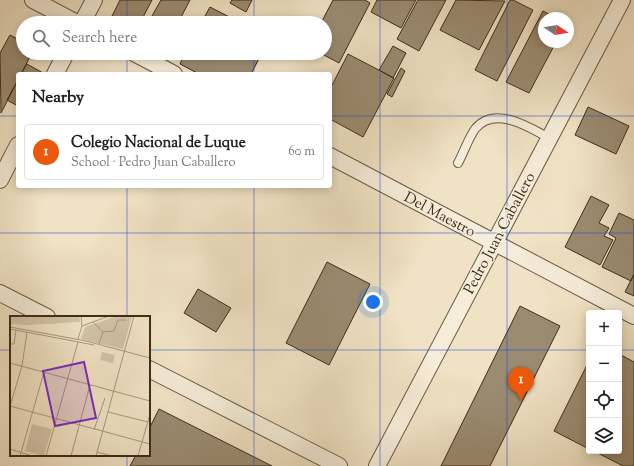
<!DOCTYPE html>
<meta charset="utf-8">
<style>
:root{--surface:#fff;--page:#f6f6f6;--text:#222;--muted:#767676;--line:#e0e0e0;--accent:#ea580c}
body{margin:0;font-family:"Sorts Mill Goudy",serif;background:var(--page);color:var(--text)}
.controls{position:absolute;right:12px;bottom:12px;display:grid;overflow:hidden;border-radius:4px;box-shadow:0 2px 10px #0003}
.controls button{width:36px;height:36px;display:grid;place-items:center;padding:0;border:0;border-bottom:1px solid var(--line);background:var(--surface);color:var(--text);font:20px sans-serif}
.compass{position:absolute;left:538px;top:12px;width:36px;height:36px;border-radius:50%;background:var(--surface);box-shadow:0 2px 10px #0003;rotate:102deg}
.you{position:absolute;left:373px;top:302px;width:14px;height:14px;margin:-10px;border:3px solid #fff;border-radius:50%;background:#1a73e8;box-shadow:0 0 0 6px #1a73e833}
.badge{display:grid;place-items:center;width:26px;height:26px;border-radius:50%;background:var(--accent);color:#fff;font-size:13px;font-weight:700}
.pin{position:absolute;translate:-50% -33px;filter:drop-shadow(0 1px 2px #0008)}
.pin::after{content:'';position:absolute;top:21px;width:14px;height:12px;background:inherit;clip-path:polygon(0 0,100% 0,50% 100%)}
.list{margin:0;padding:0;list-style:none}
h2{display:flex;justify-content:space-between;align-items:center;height:52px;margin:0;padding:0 16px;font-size:17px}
h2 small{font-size:13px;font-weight:400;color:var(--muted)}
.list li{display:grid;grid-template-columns:26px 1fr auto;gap:12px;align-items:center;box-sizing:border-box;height:56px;margin:0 8px 8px;padding:0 8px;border:1px solid var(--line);border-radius:4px}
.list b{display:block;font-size:15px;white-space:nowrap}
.list p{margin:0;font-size:13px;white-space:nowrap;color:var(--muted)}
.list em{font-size:13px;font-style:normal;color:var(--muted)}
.icon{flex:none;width:22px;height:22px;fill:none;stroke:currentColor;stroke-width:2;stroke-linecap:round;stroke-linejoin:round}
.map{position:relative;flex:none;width:634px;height:466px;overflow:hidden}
.search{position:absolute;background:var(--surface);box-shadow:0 2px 10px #0003;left:16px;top:16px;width:316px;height:44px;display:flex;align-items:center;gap:10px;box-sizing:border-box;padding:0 14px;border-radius:22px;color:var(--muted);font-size:15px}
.panel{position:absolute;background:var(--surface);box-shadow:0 2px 10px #0003;left:16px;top:72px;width:316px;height:116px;border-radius:4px}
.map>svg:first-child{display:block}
.building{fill:#9b8b71;stroke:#3e2c18}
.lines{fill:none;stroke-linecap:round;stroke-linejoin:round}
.service-casing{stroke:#6a5a43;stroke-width:10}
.minor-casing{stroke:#6a5a43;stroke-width:18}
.service{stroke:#f5ecd9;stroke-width:8}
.minor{stroke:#f5ecd9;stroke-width:16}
.grid{fill:none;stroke:#1d4ed8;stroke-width:1;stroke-opacity:0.55}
.labels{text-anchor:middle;stroke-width:3;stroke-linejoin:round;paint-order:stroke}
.street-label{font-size:15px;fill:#3e2c18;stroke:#f5ecd9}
.inset-road{fill:none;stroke:#a9997f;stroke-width:1}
.view{fill:#7b2cbf;fill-opacity:0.15;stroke:#7b2cbf;stroke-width:2}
.inset-edge{fill:none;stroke:#3e2c18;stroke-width:2}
</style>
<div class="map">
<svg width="634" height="466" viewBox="0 0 634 466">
<rect width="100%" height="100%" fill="#f0e2c4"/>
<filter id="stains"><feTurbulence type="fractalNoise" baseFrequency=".005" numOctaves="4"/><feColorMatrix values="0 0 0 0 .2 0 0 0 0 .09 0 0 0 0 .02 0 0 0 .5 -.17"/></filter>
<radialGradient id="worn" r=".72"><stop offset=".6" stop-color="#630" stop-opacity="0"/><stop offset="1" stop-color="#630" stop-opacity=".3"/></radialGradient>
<path class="building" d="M 120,0 L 152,0 L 140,23 L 110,23 L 109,22 Z
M 161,0 L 190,0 L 178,23 L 148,23 Z
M 232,0 L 252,0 L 246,12 L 230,3 Z
M 333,0 L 365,0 L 370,3 L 339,63 L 320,53 L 325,53 L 325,23 L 321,23 Z
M 377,0 L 416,0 L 401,28 L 371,12 Z
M 418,0 L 446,0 L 419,51 L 397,39 Z
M 456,0 L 505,1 L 479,50 L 440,30 Z
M 510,0 L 513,0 L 533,10 L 497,81 L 475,70 Z
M 210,7 L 241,23 L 201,23 Z
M 543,11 L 556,18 L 544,18 L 544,42 L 556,42 L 529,93 L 506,82 Z
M 10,35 L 23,42 L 23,53 L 32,53 L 21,74 L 18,74 L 18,80 L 1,113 L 0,53 Z
M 393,46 L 406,53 L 393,78 L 379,70 Z
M 185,53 L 262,53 L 251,74 L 199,74 L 180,64 Z
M 348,54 L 394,78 L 363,137 L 330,119 L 330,89 Z
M 27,64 L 43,73 L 42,74 L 21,74 Z
M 401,68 L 405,71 L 392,97 L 387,94 Z
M 18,80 L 18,106 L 7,100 Z
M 588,107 L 629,126 L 616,154 L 575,135 Z
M 591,196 L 609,205 L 599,223 L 609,228 L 604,236 L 613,240 L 600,265 L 565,247 Z
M 619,213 L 634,220 L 634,274 L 631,281 L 602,267 L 616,238 L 609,234 Z
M 327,262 L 370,284 L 329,365 L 286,343 Z
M 634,274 L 634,296 L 625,292 Z
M 198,289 L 231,308 L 216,332 L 184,313 Z
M 520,306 L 560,326 L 490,466 L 441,466 Z
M 619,354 L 634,362 L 634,466 L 623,466 L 594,451 L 619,451 Z
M 589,361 L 589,449 L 554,431 Z
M 159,409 L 272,466 L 130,466 L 136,455 L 149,455 L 149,429 Z"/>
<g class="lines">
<g class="service-casing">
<path id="service" d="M 458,163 C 464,152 468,139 475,129 C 494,105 529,127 549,138"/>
</g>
<g class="minor-casing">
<path id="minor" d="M 33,0 L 77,23
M 82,23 L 94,0
M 134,53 L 174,74
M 55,74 L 66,53
M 330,156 L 634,316
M 0,180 L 18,145
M 0,293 L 47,317
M 149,369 L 339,466
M 377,466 L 622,0"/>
</g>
<use href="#service" class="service"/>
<use href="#minor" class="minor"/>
</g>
<path class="grid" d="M 127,0 L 127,23M 254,0 L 254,23M 380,0 L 380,466M 507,0 L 507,466M 127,53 L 127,74M 254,53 L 254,74M 0,116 L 18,116M 330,116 L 634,116M 127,186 L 127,317M 254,186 L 254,466M 0,233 L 634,233M 0,350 L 11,350M 149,350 L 589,350M 619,350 L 634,350M 127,455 L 127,466"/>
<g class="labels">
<g class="street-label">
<text transform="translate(440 214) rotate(28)" y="5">Del Maestro</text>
<text transform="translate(499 233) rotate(-62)" y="5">Pedro Juan Caballero</text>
</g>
</g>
<g transform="translate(10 316)">
<rect width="140" height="140" fill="#f0e2c4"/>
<path d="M 0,0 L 69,0 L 70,6 L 16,9 L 0,8 Z" fill="#d2c3a7"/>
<path d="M 15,0 L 46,0 L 45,8 L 24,7 L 24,3 L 15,3 ZM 107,0 L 122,0 L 113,33 L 71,23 L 75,11 ZM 92,36 L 105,39 L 103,47 L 90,44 ZM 22,108 L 42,113 L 34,140 L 15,135 Z" fill="#d2c3a7"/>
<path class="inset-road" d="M 83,6 L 93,16M 72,10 L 99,0M 0,11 L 76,25 L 140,42M 0,13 L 84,29M 68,23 L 72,10 L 71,0M 0,28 L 4,28 L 6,14M 89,28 L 93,16 L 104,15 L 108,4 L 116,4M 0,47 L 140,85M 0,90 L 140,128M 0,90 L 12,50 L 17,16M 98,96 L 138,106M 84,114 L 95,82M 0,133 L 22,140M 87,136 L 102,140M 10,140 L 34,56M 36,140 L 68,26M 61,140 L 80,69M 86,140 L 124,0M 128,140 L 140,98"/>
<path class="view" d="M 74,46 L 86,102 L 45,110 L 33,55 Z"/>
<rect width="140" height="140" class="inset-edge"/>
</g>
<rect width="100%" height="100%" filter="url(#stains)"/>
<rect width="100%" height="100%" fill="url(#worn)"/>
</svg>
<div class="controls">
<button>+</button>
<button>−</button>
<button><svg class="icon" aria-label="locate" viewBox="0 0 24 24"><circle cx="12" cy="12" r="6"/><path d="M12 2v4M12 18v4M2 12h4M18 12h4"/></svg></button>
<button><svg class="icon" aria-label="layers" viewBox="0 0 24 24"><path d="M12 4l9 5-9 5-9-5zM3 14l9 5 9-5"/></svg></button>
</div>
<svg class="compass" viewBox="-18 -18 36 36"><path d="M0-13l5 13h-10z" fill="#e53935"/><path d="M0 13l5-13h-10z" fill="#767676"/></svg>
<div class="you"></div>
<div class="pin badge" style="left:521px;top:400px">1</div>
<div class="search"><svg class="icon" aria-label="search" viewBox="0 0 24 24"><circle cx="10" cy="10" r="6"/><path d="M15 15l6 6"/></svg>Search here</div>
<section class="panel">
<h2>Nearby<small></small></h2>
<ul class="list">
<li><span class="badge">1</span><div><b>Colegio Nacional de Luque</b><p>School · Pedro Juan Caballero</p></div><em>60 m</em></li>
</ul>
</section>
</div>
